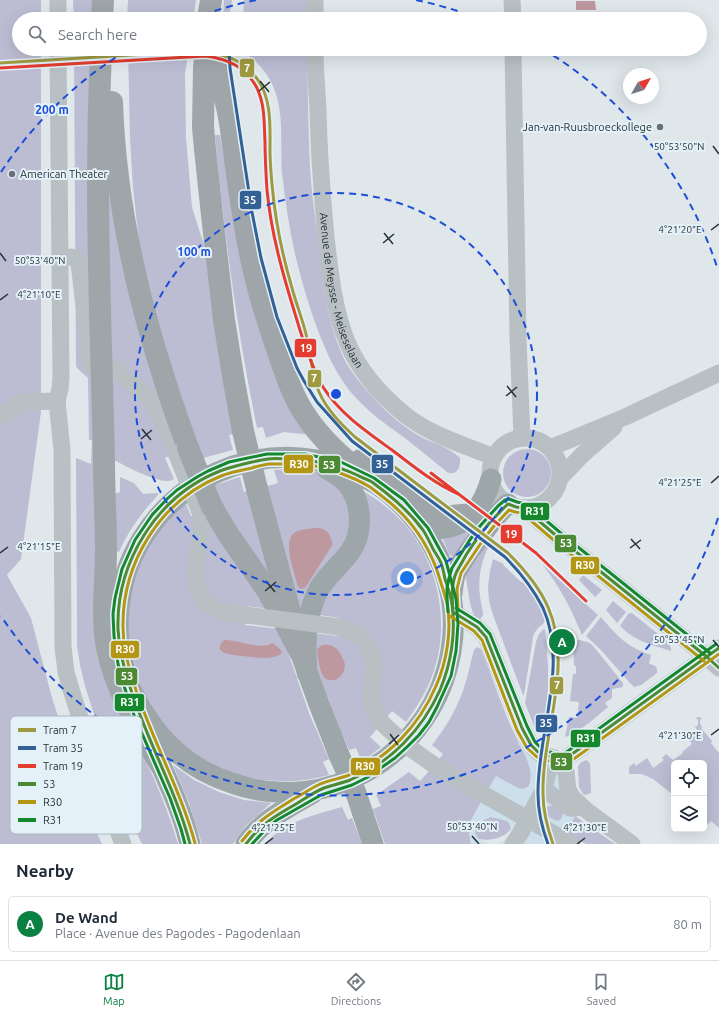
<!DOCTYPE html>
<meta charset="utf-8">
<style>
:root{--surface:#fff;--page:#f2f2f3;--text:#1f2937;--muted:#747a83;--line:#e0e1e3;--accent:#0b8043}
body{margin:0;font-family:Ubuntu,sans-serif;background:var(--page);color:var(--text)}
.controls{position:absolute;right:12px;bottom:12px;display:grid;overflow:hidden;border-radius:6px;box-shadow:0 4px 16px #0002}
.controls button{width:36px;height:36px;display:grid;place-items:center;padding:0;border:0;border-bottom:1px solid var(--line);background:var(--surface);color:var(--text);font:20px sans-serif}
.compass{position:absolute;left:623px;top:68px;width:36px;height:36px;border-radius:50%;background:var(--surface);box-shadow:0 4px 16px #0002;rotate:51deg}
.you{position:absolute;left:407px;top:578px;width:14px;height:14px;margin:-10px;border:3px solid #fff;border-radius:50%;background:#1a73e8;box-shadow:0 0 0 6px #1a73e833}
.badge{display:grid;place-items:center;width:26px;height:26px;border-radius:50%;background:var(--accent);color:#fff;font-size:13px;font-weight:700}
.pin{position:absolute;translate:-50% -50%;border:2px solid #fff;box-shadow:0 1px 4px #0006}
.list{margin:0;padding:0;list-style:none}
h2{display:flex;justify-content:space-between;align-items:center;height:52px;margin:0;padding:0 16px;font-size:17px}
h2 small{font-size:13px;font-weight:400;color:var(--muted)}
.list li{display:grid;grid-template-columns:26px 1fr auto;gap:12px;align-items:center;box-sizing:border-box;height:56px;margin:0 8px 8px;padding:0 8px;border:1px solid var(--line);border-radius:6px}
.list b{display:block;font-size:15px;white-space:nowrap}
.list p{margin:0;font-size:13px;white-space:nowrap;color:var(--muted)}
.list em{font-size:13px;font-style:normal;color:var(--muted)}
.icon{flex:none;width:22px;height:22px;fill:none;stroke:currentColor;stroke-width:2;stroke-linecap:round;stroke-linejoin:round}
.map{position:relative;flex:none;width:719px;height:844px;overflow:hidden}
.search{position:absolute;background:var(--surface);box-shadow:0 4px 16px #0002;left:12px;right:12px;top:12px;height:44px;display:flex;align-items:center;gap:10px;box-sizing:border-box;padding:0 14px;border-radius:22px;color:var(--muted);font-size:15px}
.sheet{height:116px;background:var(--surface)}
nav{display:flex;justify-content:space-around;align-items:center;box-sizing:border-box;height:56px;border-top:1px solid var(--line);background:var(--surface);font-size:11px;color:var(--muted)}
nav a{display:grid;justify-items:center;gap:2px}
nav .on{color:var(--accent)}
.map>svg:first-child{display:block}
.green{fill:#bcbcd3}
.plaza{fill:#cddfea;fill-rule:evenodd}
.water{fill:#bd999f}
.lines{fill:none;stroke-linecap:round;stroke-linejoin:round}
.minor{stroke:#b8c0c4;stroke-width:17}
.major{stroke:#9da6a9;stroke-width:21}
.highway{stroke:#9ea6aa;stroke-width:22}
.minor-bridge{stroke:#b8c0c4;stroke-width:17}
.major-bridge{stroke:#9da6a9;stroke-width:21}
.highway-bridge{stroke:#9ea6aa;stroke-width:22}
.bus-1-casing{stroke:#e5f1f9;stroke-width:6}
.bus-2-casing{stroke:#e5f1f9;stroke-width:6}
.bus-3-casing{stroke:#e5f1f9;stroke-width:6}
.bus-1{stroke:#4c8b33;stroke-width:3}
.bus-2{stroke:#b39613;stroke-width:3}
.bus-3{stroke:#15882e;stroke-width:3}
.tram-1-casing{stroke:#e5f1f9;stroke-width:6}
.tram-2-casing{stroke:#e5f1f9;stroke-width:6}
.tram-3-casing{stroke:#e5f1f9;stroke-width:6}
.tram-1{stroke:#9f9a40;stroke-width:3}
.tram-2{stroke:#336195;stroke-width:3}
.tram-3{stroke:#e43c2e;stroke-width:3}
.ticks{fill:none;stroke:#263235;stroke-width:1.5}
.ring{fill:none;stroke:#1d4ed8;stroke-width:2;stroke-dasharray:7 5}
.poi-dot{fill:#677175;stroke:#e5f1f9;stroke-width:1.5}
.labels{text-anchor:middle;stroke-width:4;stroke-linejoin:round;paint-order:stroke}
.poi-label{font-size:11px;fill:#263235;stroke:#e5f1f9;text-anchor:end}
.street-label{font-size:11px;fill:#263235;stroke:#e5f1f9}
.key{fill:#e5f1f9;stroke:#acb8be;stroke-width:1}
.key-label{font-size:11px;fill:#263235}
.ticks-label{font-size:10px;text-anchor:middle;fill:#263235;stroke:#e5f1f9;stroke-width:4;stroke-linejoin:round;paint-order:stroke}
.centre{fill:#1d4ed8;stroke:#e5f1f9;stroke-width:2}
.ring-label{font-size:12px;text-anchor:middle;font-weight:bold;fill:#1d4ed8;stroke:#e5f1f9;stroke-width:4;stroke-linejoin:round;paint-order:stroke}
.line-badge{stroke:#e5f1f9;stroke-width:1.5}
.badge-label{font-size:11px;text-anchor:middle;font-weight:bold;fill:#fff}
</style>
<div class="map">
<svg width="719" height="844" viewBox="0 0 719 844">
<rect width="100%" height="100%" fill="#dfe7eb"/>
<path class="green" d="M 0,0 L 41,0 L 41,19 L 19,19 L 19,49 L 41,49 L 41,412 L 21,559 L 7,575 L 31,618 L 52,698 L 96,831 L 102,844 L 0,844 Z
M 73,0 L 97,0 L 97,19 L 74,19 Z
M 128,0 L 196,0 L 193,19 L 127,19 Z
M 224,0 L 232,0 L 229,19 L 223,19 Z
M 244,0 L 307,0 L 307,19 L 243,19 Z
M 74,49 L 96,49 L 93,210 L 123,722 C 133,739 143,756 152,774 C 162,797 171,820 178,844 L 142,844 L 123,805 L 85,686 L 80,665 L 77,645 L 77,618 L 76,458 L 91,464 L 92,440 L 89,440 L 88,378 L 77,368 L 76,366 Z
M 128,49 L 189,49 L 185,73 L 186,138 L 192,207 L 201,236 L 207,251 L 236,433 L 229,435 L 233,450 L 203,458 L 197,444 L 154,317 L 139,241 L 133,188 L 130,137 Z
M 246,49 L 307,49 C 308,93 308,138 311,182 C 313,203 316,224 319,245 C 323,281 327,318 341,352 C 348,369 360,383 372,396 C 386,412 404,428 423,438 C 436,444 450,448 460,458 C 461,466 457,477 447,472 C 432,460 418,448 402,436 C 387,425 371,414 358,400 C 347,389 339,376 332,363 C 315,328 304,291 295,254 C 289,227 285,200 282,173 C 280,147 284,119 276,94 C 271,78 260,63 246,54 Z
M 215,135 L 220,135 L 235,221 L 311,435 L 284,432 L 266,438 L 263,427 L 257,428 C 237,331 224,233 215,135 Z
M 116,196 L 180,451 L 165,458 L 174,479 C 172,480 170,481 168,481 C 156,482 125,466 114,460 L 108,197 Z
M503 473a24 24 0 1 1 48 0a24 24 0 1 1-48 0Z
M 287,469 L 305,470 L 322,472 L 345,491 L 354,531 L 300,615 L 264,487 L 278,483 L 274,470 Z
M 120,477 L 134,483 L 143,494 L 158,493 L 158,495 C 142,512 129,530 119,552 L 114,550 L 114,494 L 120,492 Z
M 240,477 L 244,492 L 249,491 L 269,574 L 216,505 L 222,502 L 215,485 Z
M 358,488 C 376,498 392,510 406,526 C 442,569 452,634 428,686 C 422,699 414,711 406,722 L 392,711 L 370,737 L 381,747 L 362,762 L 356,748 L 349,750 L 340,730 L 315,663 L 311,633 L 337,636 L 339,618 L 313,614 L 341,569 Z
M 186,504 L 191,516 L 205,510 L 270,609 L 247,606 L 245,625 L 280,629 L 309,713 L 329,759 L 323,762 L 329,775 C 313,779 297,782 281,781 C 235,781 188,757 160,720 C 157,715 154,710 151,704 C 148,699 144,694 142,689 C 136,676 133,662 130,648 C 125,614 132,575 150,546 C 160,530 172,516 186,504 Z
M 485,518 L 453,557 L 449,554 L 442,537 Z
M 497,531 C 480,559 475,580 483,612 L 483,615 L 479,621 L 473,613 L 470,603 L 466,579 L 467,568 Z
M 493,559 L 504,564 L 503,565 L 520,581 L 529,586 L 541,607 L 545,620 L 543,624 L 539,627 L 535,632 L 533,637 L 524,695 L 523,695 L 493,615 L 489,601 L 488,586 L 490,571 Z
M 542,564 L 598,615 L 582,635 C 571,608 560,587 542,564 Z
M 583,575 L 602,590 L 595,597 L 579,580 Z
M 613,601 L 626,612 L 617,623 L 606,610 Z
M 632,613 L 668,642 L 671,648 L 671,651 C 650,644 636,642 620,626 L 628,614 Z
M 601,617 C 617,636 627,647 651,655 L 649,664 C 654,665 658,666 657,673 L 641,685 L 634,687 L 629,682 L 601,650 L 586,636 Z
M 544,629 L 545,630 L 548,666 L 548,695 L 543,734 L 538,732 L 534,726 L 525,703 L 536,642 L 539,634 Z
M 580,640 L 587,642 L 591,644 L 598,652 L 623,683 L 623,687 L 612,689 L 612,698 L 605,703 L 608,707 C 597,716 578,734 565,737 L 569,717 L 577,718 L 579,702 L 570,701 L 573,674 L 576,674 L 576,666 L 574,666 L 573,641 Z
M 477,647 L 481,649 C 490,670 496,691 505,712 C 509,723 514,733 519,743 C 523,751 527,757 529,765 C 531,771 533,785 526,788 C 520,792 502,780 496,776 L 488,790 L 438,761 L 443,754 L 432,745 C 447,726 460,704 466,681 C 469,671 471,661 474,650 Z
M 698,717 L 702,718 L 700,720 L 700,723 L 702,727 L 701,728 L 712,741 L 711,743 L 718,752 L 719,752 L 719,828 L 711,821 L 707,825 L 704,822 L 704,763 L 674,763 L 674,798 L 671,796 L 672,794 L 653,779 L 642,774 L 629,774 L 629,767 L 634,763 L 636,766 L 647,758 L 653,768 L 664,760 L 662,758 L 666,754 L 673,760 L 683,753 L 682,752 L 692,744 L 689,740 L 697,733 L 696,731 L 697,730 L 695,727 L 698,725 L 698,720 L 696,718 Z
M 586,760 L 588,761 L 590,764 L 591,791 L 591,793 L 585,795 L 583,794 L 579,787 L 578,767 L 580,763 Z
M 173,765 L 194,780 L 219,792 L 244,800 L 271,803 L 246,826 L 233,844 L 202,844 L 189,803 Z
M 430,770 L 482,800 L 468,826 L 471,844 L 385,844 L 373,809 L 381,806 L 376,795 L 409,772 L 420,781 Z
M 554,805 L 563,813 C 562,827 550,819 543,814 L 543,809 L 545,807 Z
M 342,807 L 348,820 L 352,818 L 362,844 L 265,844 C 285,821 314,815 342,807 Z
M 575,816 L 615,844 L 586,844 L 566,833 Z
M 491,817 C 531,821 503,844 479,839 C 468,831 482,819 491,817 Z"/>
<path class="plaza" d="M 521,742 L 554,765 L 579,809 L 559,844 L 496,844 L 500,843 L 507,839 L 511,832 L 511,829 L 510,826 L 508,822 L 503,820 L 491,817 L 486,818 L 480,823 L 477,826 L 475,833 L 477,837 L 480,840 L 487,843 L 492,844 L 471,844 L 468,826 L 496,776 L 518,788 L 523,790 L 526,789 L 529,786 L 530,783 L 531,772 L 526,756 L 518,743 ZM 554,805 L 563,813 L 563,816 L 560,820 L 557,821 L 543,814 L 543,809 L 545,807 Z"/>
<path class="water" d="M 576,1 L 595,1 L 596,10 L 576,10 Z
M 315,528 C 328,528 329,533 333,544 L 305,588 L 301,589 L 298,587 C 295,574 282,542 294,533 C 299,529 309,529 315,528 Z
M 224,640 C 238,639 260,651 272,643 C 276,646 281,648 282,653 C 274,661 253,657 242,656 C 234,655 210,654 224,640 Z
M 322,645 C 329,644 336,646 340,653 C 342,657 344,660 345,665 C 345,673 338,682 329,680 C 327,679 325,679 324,677 C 319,671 318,657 317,649 Z"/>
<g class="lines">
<g class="minor">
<path d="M 58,0 L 58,19"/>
<path d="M 512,0 L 513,19"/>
<path d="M 315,19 L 315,0"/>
<path d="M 58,49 L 61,377 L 60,389 L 57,401 L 62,450 L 63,647 L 66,672 L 73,696 L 116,826 L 123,844"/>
<path id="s1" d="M 315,49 C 315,69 317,89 318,110 C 319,152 322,194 326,237 C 330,271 334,312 348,344 C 360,372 381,395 404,414 C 430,435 464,445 494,457"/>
<path d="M 513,49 L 518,338 L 522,438"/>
<path d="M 71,257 L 76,259 L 79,263 L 91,365 L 94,368 L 114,368 L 149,397 L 153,401 L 176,453"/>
<path d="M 0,417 L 18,404 L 26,402 L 57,401"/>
<circle cx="525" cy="473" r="35"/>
<path d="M 550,448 L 625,417 L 719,373"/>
<path d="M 560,478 L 582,455 L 614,427"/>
<path d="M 524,508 L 560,539 L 707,657 L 719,668"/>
<path d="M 200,512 C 203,521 202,528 200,536 C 197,555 192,576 200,594 C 203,600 209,607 215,609 C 223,613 237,614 246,615"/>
<path d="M 453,612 L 477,627 L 486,637 L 522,728 L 531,745 L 539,753 L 557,759 L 561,762 L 564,767 L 566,772 L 568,790 L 573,798 L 586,810 L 632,844"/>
<path d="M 339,627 C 358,630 374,647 374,667 C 375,677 371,686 371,695 C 371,706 376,714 382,723"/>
<path d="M 561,762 L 719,648"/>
<path d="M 434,765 L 463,783 L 572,844"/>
<path d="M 544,789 L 570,808 L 576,808"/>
<path d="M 513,844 L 520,834 L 544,789 L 550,765"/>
</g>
<path class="major" d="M 424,530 C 464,529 480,517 491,479
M 452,594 C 453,587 453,579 456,573 C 461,562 469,551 476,542 C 486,528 496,515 508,504
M 303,660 L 319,704 L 339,755
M 307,673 C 305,646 305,621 316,595 C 324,577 339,567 350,552 C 364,532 362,502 347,483 C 341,477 335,473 327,469
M 130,688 C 141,710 154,731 172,748 C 189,764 210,776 232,783 C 330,818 434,753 451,651 C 457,616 451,580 434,548 C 421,523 401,501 378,485 C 297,432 192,458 142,539 C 129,560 121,585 119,610 C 117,629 119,649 124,668 C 126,676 129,685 131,693
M 153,748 C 167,779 182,810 190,844
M 363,814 L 373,844
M 246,844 C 263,819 288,808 313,793"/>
<path class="highway" d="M 102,19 L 103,0
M 208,19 L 211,0
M 101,49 C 99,93 98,137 98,181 C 98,274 102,368 104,462 C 104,491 106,521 106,550 C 106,582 101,616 107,648 C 115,688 139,730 160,764
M 206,49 L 204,68 L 203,127 L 205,149 L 212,215 L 224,320 L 233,376 L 243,431
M 214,49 C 218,74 226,98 230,123 C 237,171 242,220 253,267 C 259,294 267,320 276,346 C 284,369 291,393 304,413 C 321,440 345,460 370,480
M 112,102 C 116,221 147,337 188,448
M 361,460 L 432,515 L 441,517 L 473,514
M 257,489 L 291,616
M 212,507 L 228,534 L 267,590 L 277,608 L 301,654"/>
<path class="minor-bridge" d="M 176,453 L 200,512
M 246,615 L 339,627
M 382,723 L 407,746 L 434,765"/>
<path class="major-bridge" d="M 339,755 L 356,793 L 363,814"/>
<path class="highway-bridge" d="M 243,431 L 257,489
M 188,448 L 212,507"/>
<g class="bus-1-casing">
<path id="bus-1" d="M 453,612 C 452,598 451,583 457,571 C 470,546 487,523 508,504 L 516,507 L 524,508 L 560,539 L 707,657 L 719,668
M 453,612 L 477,627 L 486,637 L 522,728 L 531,745 L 539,753 L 557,759 L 561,762 L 719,648
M 190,844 C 176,790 147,741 130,687 C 124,669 119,649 118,629 C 116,562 157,496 220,471 C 230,467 241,465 252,462 C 257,461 262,460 268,459 C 275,458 282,459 289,459 C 313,459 335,465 357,475 C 362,478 367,479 372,482 C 376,485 381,489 385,492 C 399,503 412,515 423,530 C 427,536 430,543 433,549 C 436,554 439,558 441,563 C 443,568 444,574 445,579 C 448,588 451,596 452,605 C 456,633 451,664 440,690 C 422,730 391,762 350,780 C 342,783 333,785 324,788 C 314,792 306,798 296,804 C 275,816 261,824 246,844"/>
</g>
<g class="bus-2-casing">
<path id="bus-2" d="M 458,610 L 457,589 L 461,573 L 483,540 L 494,526 L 509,510 L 515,512 L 522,513 L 557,543 L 704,661
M 450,616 L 474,631 L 482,640 L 517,730 L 527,748 L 537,757 L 555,763 L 560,767 L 564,766 L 719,654
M 195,843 C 180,788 151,738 134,684 C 128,666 123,646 123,627 C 122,562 161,500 221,476 C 231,472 242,470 252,468 C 257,466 263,465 268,464 C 273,464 279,464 284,464 C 291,464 298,464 305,464 C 325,467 352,476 370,487 C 374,490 378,493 383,497 C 412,519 431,547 441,583 C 443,589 445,596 447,603 C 452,630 447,661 436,686 C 419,726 388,758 349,775 C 339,779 328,780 318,785 C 310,789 303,794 295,798 C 273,812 259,819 242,841"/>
</g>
<g class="bus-3-casing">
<path id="bus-3" d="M 456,608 L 480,623 L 490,634 L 527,726 L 535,742 L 542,749 L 561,756 L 716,644
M 448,612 L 447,597 L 447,588 L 449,578 L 452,568 L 469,541 L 480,526 L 498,506 L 505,500 L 509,499 L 517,502 L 527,504 L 563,535 L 710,653
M 185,844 L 181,829 L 170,798 L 134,715 L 123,683 L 118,664 L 114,636 L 113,614 L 115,598 L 122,569 L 135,540 L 152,515 L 168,498 L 177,490 L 197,477 L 208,471 L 229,462 L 267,454 L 305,454 L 341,462 L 374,478 L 404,500 L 428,528 L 446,561 L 456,599 L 458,624 L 456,651 L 451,676 L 437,707 L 429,722 L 419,735 L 407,747 L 395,758 L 368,777 L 352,785 L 321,795 L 277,820 L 266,829 L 252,844"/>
</g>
<use href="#bus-1" class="bus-1"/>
<use href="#bus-2" class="bus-2"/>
<use href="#bus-3" class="bus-3"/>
<g class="tram-1-casing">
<path id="tram-1" d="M 0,63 L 180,52 C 211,51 239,53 258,80 C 272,100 270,128 270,151 C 270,162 271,173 272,184 C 275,219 282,254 292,288 C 296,303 302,318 306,334 C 311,353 311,374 319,392 C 327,410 341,424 355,437 L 508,553 C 524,569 539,586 548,607 C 574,667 542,732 543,793 C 543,811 547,827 553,844"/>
</g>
<g class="tram-2-casing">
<path id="tram-2" d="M 229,49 L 230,68 L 252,212 L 261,258 L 277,317 L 297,368 L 304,381 L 317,402 L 352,441 L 505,557 C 520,572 533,588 543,608 C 569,665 537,734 538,794 C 538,811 542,828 548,844"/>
</g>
<g class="tram-3-casing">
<path id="tram-3" d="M 0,68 L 206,56 C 228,59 246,67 257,88 C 265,105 264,123 265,142 C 265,158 266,174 267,190 C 271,233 283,275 296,317 C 303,341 311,365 323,387 C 340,414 367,432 392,450 C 414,467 434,483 460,495
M 431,473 L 536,553 L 586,601"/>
</g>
<use href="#tram-1" class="tram-1"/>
<use href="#tram-2" class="tram-2"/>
<use href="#tram-3" class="tram-3"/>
</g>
<path class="ticks" d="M 260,81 L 269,92M 259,91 L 270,82M 713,146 L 719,154M 711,230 L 719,224M 384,233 L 393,244M 383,243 L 394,234M 0,253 L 6,261M 0,300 L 8,294M 507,386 L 516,397M 506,396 L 517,387M 142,429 L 151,440M 141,439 L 152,430M 711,483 L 719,476M 631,539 L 640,549M 630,548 L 641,540M 0,553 L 8,547M 266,581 L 275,592M 265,591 L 276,582M 713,640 L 719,647M 390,734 L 398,745M 711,735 L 719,729M 389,744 L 399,735M 472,836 L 479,844M 265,844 L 273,838M 577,844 L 585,838"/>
<g class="ring">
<circle cx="336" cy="394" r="201"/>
<path d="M718 518A402 402 0 0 1 1 616M1 172A402 402 0 0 1 129 49M192 19A402 402 0 0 1 256 0M416 0A402 402 0 0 1 480 19M543 49A402 402 0 0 1 718 270"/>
</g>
<g class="poi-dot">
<circle cx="660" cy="127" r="4"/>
<circle cx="12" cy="174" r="4"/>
</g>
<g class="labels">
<g class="poi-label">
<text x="652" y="131">Jan-van-Ruusbroeckollege</text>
<text x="20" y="178" text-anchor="start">American Theater</text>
</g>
<g class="street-label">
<text dy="4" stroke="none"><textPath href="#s1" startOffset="244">Avenue de Meysse - Meiseselaan</textPath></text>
</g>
</g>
<rect x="10" y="716" width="132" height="118" rx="6" class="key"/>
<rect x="18" y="728" width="18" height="4" fill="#9f9a40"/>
<rect x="18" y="746" width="18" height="4" fill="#336195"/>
<rect x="18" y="764" width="18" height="4" fill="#e43c2e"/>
<rect x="18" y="782" width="18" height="4" fill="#4c8b33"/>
<rect x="18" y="800" width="18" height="4" fill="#b39613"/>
<rect x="18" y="818" width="18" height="4" fill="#15882e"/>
<g class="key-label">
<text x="43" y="734">Tram 7</text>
<text x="43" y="752">Tram 35</text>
<text x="43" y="770">Tram 19</text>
<text x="43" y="788">53</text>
<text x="43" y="806">R30</text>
<text x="43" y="824">R31</text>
</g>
<g class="ticks-label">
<text x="679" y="150">50°53'50"N</text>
<text x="680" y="233">4°21'20"E</text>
<text x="40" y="264">50°53'40"N</text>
<text x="39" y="298">4°21'10"E</text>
<text x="680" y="486">4°21'25"E</text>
<text x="39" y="550">4°21'15"E</text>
<text x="679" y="643">50°53'45"N</text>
<text x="680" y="739">4°21'30"E</text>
<text x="472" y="830">50°53'40"N</text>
<text x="273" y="831">4°21'25"E</text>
<text x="585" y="831">4°21'30"E</text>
</g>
<circle cx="336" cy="394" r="6" class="centre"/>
<g class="ring-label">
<text x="52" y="114">200 m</text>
<text x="194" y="256">100 m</text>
</g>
<g class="line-badge">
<rect x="239" y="58" width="16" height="20" rx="4" fill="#9f9a40"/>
<rect x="239" y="190" width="23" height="20" rx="4" fill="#336195"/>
<rect x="294" y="338" width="23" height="20" rx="4" fill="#e43c2e"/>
<rect x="307" y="369" width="15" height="19" rx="4" fill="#9f9a40"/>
<rect x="283" y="454" width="31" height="20" rx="4" fill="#b39613"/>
<rect x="371" y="454" width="23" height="20" rx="4" fill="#336195"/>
<rect x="318" y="455" width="23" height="19" rx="4" fill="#4c8b33"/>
<rect x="520" y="502" width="30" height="19" rx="4" fill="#15882e"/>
<rect x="500" y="524" width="23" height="20" rx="4" fill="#e43c2e"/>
<rect x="554" y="534" width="23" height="19" rx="4" fill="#4c8b33"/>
<rect x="570" y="556" width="30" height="19" rx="4" fill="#b39613"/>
<rect x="110" y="640" width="30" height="19" rx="4" fill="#b39613"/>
<rect x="115" y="667" width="23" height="19" rx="4" fill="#4c8b33"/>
<rect x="549" y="676" width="15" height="19" rx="4" fill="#9f9a40"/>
<rect x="114" y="693" width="31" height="19" rx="4" fill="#15882e"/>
<rect x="535" y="714" width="23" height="19" rx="4" fill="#336195"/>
<rect x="570" y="729" width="31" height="19" rx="4" fill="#15882e"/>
<rect x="550" y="752" width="23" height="19" rx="4" fill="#4c8b33"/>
<rect x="350" y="757" width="31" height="19" rx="4" fill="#b39613"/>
</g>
<g class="badge-label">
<text x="247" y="72">7</text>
<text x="250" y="204">35</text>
<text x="306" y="352">19</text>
<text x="314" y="382">7</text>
<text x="299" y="468">R30</text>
<text x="382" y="468">35</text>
<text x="329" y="469">53</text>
<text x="535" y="515">R31</text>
<text x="511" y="538">19</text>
<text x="566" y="547">53</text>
<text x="585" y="569">R30</text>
<text x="125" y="653">R30</text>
<text x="127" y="680">53</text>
<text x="557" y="689">7</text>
<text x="130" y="706">R31</text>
<text x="546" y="727">35</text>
<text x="586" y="742">R31</text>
<text x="561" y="766">53</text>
<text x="365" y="770">R30</text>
</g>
</svg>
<div class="controls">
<button><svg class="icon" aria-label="locate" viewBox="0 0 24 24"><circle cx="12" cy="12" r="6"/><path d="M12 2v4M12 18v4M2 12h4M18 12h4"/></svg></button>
<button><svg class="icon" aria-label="layers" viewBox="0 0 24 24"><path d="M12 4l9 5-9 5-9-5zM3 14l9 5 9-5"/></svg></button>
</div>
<svg class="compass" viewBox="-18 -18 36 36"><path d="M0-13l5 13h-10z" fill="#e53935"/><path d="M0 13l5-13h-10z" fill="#747a83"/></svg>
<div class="you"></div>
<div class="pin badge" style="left:562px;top:642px">A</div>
<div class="search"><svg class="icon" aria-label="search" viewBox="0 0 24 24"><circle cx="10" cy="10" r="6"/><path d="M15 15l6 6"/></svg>Search here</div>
</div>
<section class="sheet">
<h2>Nearby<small></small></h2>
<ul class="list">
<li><span class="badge">A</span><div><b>De Wand</b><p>Place · Avenue des Pagodes - Pagodenlaan</p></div><em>80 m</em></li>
</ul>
</section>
<nav>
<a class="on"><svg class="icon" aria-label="map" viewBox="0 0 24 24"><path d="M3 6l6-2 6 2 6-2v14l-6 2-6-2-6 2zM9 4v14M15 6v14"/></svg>Map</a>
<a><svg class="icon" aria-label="directions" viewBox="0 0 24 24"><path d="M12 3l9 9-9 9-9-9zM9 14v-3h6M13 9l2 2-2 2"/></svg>Directions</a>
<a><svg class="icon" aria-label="saved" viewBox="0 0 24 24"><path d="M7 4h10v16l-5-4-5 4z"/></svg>Saved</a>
</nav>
